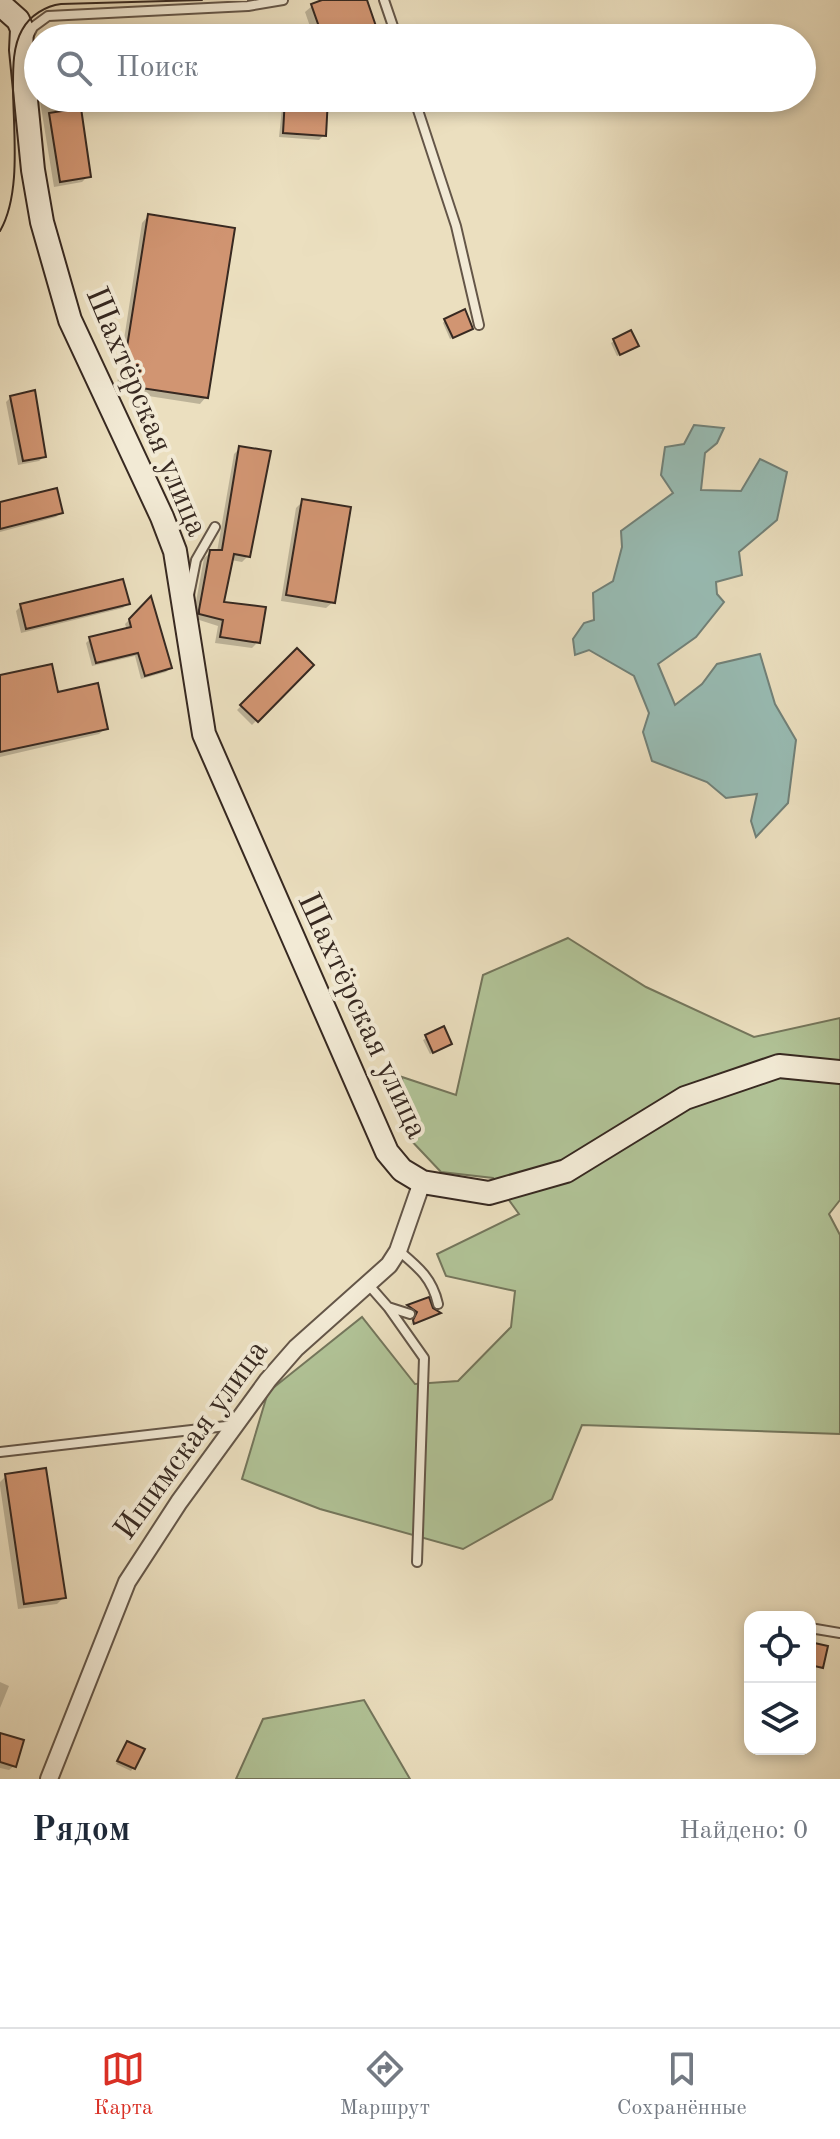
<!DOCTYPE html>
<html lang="ru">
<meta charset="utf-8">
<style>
:root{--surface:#fff;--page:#f6f6f7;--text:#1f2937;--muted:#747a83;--line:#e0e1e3;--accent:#d93025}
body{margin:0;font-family:"Old Standard TT",serif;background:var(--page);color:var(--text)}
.controls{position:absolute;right:24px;bottom:24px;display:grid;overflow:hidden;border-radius:16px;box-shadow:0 4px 12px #0003}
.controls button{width:72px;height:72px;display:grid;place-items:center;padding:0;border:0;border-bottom:2px solid var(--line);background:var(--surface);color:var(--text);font:40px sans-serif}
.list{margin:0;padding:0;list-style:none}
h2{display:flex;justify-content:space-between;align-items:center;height:104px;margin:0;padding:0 32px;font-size:34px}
h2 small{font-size:26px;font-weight:400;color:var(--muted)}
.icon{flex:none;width:44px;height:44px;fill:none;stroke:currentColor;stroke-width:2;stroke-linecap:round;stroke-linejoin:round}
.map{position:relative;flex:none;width:840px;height:1779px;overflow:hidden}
.search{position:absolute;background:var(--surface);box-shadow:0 4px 12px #0003;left:24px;right:24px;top:24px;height:88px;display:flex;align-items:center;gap:20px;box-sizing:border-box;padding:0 28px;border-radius:44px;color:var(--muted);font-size:30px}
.sheet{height:248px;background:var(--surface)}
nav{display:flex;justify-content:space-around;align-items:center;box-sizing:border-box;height:112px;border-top:2px solid var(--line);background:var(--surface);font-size:22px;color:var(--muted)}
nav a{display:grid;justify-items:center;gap:4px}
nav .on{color:var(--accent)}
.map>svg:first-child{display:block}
.green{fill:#b1c397;stroke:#74765c;stroke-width:2}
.water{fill:#98bcb4;stroke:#718179;stroke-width:2}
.shadow{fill:#0003}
.building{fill:#d19572;stroke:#372921;stroke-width:2}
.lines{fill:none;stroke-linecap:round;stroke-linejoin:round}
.service-casing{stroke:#645648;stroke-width:12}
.minor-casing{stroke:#645648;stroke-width:20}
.secondary-casing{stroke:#372921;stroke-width:26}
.service{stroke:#f2ead5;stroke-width:8}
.minor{stroke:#f2ead5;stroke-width:16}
.secondary{stroke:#f2ead5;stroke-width:22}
.tram{stroke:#372921;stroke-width:2}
.labels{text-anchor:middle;stroke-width:8;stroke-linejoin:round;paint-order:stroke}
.street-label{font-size:32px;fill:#372921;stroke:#f2ead5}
</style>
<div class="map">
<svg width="840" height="1779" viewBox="0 0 840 1779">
<rect width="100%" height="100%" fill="#ebdfbf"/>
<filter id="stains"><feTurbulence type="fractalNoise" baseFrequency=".0025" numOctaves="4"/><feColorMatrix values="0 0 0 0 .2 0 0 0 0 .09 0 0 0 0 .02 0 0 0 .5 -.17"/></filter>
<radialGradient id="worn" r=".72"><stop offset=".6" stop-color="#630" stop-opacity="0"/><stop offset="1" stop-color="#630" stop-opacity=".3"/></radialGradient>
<path class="green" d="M 568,938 L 646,987 L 754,1037 L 840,1018 L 840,1200 L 829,1214 L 840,1235 L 840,1434 L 582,1425 L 552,1499 L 463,1549 L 320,1509 L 242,1479 L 268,1392 L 362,1317 L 415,1384 L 458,1381 L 511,1327 L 515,1291 L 446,1276 L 437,1254 L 519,1214 L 493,1178 L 441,1172 L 406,1135 L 402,1077 L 456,1095 L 483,975 Z
M 364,1700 L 410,1779 L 236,1779 L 263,1719 Z"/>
<path class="water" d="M 694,425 L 724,428 L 717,443 L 705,453 L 701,490 L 741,491 L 760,459 L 787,472 L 777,520 L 739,552 L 742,575 L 716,582 L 717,594 L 724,602 L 696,637 L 658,664 L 675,705 L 702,684 L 717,664 L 760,654 L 775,704 L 796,740 L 788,803 L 756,837 L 751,821 L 757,794 L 726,798 L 707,782 L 652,761 L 643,732 L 649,713 L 634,676 L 589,650 L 575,655 L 573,639 L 584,623 L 594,620 L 593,593 L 613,581 L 622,547 L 621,531 L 673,493 L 661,475 L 665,447 L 684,444 Z"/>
<path class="shadow" d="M 328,0 L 365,0 L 378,38 L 314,38 L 305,12 L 312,6 Z
M 220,30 L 220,38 L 41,38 Z
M 38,41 L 38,98 L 130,98 L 78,100 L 88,176 L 82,182 L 54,187 L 40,101 L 36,101 L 35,44 Z
M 326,98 L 324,135 L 319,140 L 279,137 L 283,98 Z
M 336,98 L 371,98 L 340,109 Z
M 148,216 L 206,397 L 200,404 L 116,391 L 142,223 Z
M 445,320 L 468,331 L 450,339 L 443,323 Z
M 614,341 L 634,349 L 617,356 L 611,343 Z
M 11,397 L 44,457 L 39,461 L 18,465 L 6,402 Z
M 240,448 L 248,556 L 242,562 L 231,560 L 222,604 L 258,642 L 252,648 L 215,643 L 218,626 L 193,618 L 204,558 L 211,552 L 217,552 L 234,454 Z
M 303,501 L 333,602 L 326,608 L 281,601 L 296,508 Z
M 0,505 L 61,512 L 56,517 L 0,532 Z
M 150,599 L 170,668 L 166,672 L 141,679 L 135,656 L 92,666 L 86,643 L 90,639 L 127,630 L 125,624 Z
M 127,603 L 123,608 L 21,633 L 16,611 L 21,606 Z
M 297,651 L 311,665 L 252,725 L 237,710 Z
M 0,677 L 57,694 L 106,728 L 99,734 L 0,757 Z
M 443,1029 L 447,1046 L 430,1054 L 423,1040 Z
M 427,1299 L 431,1310 L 438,1314 L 411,1325 L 415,1315 L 406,1309 Z
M 6,1476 L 64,1597 L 57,1604 L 18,1609 L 0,1486 L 0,1482 Z
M 0,1682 L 9,1686 L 0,1708 Z
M 0,1735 L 14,1766 L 9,1770 L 0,1768 Z
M 124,1746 L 133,1768 L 131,1771 L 116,1764 Z"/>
<path class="building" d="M 322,0 L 367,0 L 380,38 L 323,38 L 311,4 Z
M 285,98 L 328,98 L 326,136 L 283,133 Z
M 81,108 L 91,177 L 60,182 L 49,113 Z
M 148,214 L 235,228 L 208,398 L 121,385 Z
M 465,309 L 473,329 L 453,338 L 444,319 Z
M 631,330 L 639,346 L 620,355 L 613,339 Z
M 35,390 L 46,457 L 23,461 L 10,396 Z
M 239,446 L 271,451 L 250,557 L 234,554 L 224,602 L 266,607 L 260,643 L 220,637 L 223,620 L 199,614 L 199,610 L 210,550 L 222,550 Z
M 57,488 L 63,513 L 0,529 L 0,502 Z
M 302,499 L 351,507 L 335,603 L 286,595 Z
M 123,579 L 130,604 L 26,629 L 20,604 Z
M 151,596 L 172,668 L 145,676 L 138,653 L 96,663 L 89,637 L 131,627 L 129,619 Z
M 297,648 L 314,665 L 258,722 L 240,705 Z
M 52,664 L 58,692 L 98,683 L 108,729 L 0,752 L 0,675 Z
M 444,1026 L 452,1044 L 433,1053 L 425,1035 Z
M 429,1297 L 433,1308 L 441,1313 L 414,1324 L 413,1320 L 417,1312 L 407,1305 Z
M 46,1468 L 66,1598 L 24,1604 L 5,1474 Z
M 810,1642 L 828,1646 L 823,1668 L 810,1665 Z
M 0,1733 L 24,1740 L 16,1767 L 0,1762 Z
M 127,1741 L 145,1749 L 135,1769 L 117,1761 Z"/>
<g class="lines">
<g class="service-casing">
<path id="service" d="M 384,0 L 397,38
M 29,35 L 33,27 L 48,16 L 248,6 L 283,0
M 414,98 L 456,226 L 479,325
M 189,595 L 196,560 L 215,527
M 399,1251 C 418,1267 432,1278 438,1304
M 367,1283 L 388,1307 L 410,1314
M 388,1307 L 424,1358 L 417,1562
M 0,1452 L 235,1425
M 810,1628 L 840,1633"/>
</g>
<g class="minor-casing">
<path id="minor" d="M 49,1779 L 127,1582 L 179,1502 L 268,1380 L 296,1348 L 389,1265 L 398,1251 L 422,1182"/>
</g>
<g class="secondary-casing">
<path id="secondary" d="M 0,4 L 18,20 L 22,29 L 21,50 L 33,170 L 42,222 L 70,320 L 162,517 L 175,551 L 204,734 L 387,1152 L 402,1170 L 422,1182 L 489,1193 L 566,1171 L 685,1098 L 779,1066 L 840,1072"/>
</g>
<use href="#service" class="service"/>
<use href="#minor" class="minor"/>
<use href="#secondary" class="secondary"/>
<path class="tram" d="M 0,231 C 22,193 13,129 13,85 C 13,67 13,46 22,30 C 30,15 46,6 61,4 L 202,0"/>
</g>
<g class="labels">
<g class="street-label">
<text transform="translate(148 411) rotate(67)" y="11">Шахтёрская улица</text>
<text transform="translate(364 1015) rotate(65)" y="11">Шахтёрская улица</text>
<text transform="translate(190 1439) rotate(-54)" y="11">Ишимская улица</text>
</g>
</g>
<rect width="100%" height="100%" filter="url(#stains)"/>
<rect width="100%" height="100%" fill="url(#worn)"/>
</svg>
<div class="controls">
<button><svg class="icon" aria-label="locate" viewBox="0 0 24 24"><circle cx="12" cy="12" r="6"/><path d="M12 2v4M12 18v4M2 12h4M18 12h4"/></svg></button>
<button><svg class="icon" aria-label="layers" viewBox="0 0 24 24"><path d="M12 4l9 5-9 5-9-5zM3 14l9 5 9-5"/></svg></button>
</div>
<div class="search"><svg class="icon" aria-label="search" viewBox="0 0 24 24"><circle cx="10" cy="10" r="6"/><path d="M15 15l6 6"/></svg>Поиск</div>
</div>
<section class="sheet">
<h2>Рядом<small>Найдено: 0</small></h2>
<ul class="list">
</ul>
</section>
<nav>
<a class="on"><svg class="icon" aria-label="map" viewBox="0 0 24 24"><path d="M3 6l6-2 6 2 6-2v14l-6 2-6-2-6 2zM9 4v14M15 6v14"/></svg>Карта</a>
<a><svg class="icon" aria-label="directions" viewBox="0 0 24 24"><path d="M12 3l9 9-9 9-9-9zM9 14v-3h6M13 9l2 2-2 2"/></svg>Маршрут</a>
<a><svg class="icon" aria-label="saved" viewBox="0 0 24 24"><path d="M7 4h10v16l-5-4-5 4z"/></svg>Сохранённые</a>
</nav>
